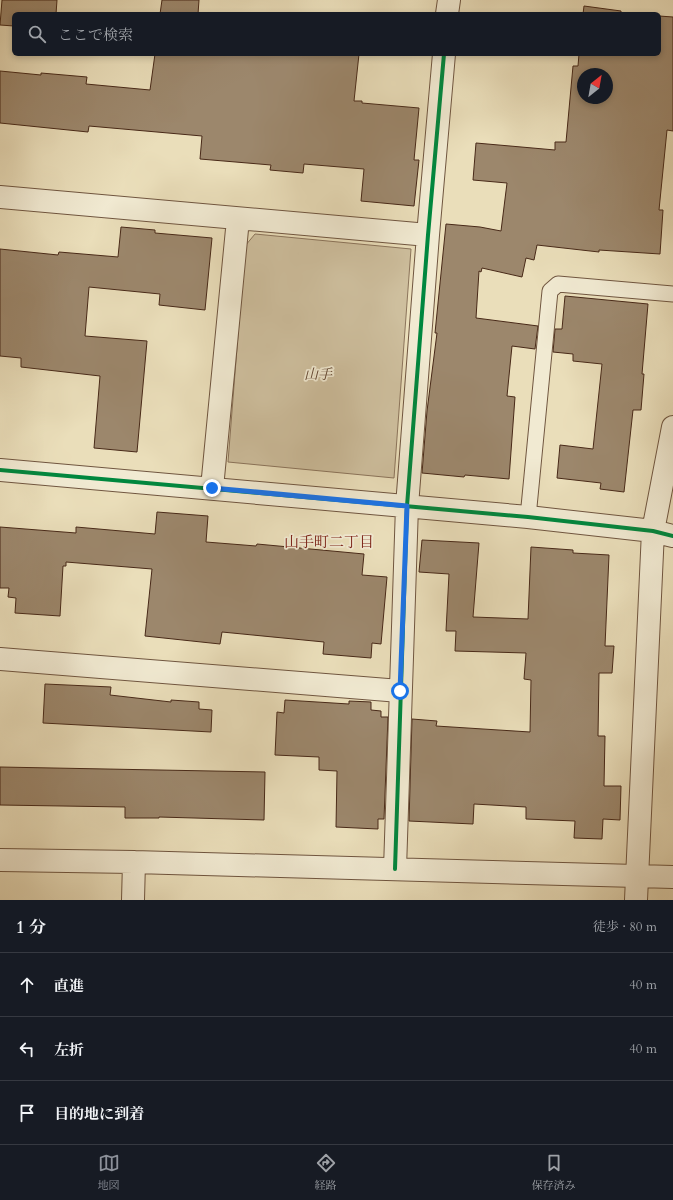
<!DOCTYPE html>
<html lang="ja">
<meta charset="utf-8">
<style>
:root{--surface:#171b24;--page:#242831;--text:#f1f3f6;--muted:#9ea1a6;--line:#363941;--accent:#8c9099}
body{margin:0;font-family:Cardo,"Noto Serif JP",serif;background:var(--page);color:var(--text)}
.compass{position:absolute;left:577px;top:68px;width:36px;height:36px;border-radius:50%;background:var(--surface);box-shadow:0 2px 6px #0003;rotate:31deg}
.stop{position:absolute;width:12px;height:12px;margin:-9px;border:3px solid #1a73e8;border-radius:50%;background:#fff}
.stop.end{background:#1a73e8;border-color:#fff;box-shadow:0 1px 4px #0008}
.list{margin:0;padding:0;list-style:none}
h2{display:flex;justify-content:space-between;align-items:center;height:52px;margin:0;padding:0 16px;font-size:17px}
h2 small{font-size:13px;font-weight:400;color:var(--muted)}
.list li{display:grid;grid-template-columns:26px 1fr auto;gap:12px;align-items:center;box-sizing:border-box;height:64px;padding:0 16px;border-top:1px solid var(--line)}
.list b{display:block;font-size:15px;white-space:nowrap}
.list em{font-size:13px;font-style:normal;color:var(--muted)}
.icon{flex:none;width:22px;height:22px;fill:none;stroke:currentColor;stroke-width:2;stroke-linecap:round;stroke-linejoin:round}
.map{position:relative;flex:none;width:673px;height:900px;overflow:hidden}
.search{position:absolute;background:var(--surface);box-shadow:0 2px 6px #0003;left:12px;right:12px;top:12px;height:44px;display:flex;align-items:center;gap:10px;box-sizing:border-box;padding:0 14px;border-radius:6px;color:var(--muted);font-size:15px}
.sheet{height:244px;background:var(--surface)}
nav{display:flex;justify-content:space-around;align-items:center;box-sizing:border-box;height:56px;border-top:1px solid var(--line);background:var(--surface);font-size:11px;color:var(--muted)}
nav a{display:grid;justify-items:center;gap:2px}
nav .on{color:var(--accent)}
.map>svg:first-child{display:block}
.green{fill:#cebf9e;stroke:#8b745b}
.building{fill:#9c876c;stroke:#482918;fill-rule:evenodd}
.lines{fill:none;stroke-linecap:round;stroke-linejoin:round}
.service-casing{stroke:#705640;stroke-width:17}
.minor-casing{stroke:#705640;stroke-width:24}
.service{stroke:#f1ead2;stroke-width:15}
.minor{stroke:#f1ead2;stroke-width:22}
.cycleway-casing{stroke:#f1ead2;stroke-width:6}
.cycleway{stroke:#00873e;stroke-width:4}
.route{stroke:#1a73e8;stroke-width:5}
.labels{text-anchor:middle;stroke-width:3.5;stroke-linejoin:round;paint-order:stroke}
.park-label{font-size:14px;font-style:italic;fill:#634733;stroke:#f1ead2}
.neighbourhood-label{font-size:15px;fill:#7a1f14;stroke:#f1ead2}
</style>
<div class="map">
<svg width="673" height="900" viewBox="0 0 673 900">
<rect width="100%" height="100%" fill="#eadeba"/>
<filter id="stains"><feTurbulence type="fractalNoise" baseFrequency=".005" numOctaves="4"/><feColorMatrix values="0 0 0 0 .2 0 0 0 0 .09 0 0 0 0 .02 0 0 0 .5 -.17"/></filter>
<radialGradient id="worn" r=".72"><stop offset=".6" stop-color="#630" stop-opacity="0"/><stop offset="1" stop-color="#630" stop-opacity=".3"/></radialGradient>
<path class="green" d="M 255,234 L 411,249 L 394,478 L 228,462 L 245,246 Z"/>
<path class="building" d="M 2,0 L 57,0 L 56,14 L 14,14 L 14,26 L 0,25 Z
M 162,0 L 199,0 L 198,14 L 160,14 Z
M 584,6 L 621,11 L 621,13 L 632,14 L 583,14 Z
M 659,16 L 673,17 L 673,131 L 667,130 L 659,210 L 663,210 L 660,254 L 599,250 L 599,252 L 537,245 L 534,260 L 526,258 L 522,277 L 482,268 L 481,272 L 479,271 L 476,318 L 538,326 L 535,349 L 512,346 L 507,396 L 515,397 L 509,479 L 465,475 L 464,477 L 422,473 L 427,411 L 437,333 L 435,333 L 446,224 L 480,227 L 501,231 L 507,183 L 473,180 L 476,143 L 555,150 L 555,142 L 566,142 L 573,66 L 578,66 L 579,54 L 659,54 ZM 583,74 L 607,74 L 607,98 L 583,98 Z
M 155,54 L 359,54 L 354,101 L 362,101 L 362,103 L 419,108 L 414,160 L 419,160 L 414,206 L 361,201 L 364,169 L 304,164 L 303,173 L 270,170 L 271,165 L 200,159 L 202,136 L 89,126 L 88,132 L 0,123 L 0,71 L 41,75 L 41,73 L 87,77 L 86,84 L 150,90 Z
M 121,227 L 155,230 L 155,233 L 212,238 L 205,310 L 159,305 L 160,294 L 89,287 L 85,336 L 147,341 L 137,452 L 94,448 L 100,376 L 21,367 L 21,358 L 0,356 L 0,249 L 58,255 L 59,252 L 118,257 Z
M 565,296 L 648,304 L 642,374 L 644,374 L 641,410 L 633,410 L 624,492 L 600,489 L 601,483 L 557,478 L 560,445 L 593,449 L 602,364 L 573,361 L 573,354 L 553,352 L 555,329 L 562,329 Z
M 157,512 L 208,516 L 206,542 L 256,546 L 257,544 L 364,554 L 362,575 L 387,577 L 381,644 L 372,643 L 371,658 L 323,654 L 324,642 L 222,632 L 220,644 L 145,636 L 152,569 L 66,562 L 66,566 L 63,566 L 60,616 L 15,613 L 16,598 L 8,597 L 9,588 L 0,588 L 0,527 L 76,533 L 76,527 L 155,534 Z
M 422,540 L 479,543 L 473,617 L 528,619 L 531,547 L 573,550 L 573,553 L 609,555 L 605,646 L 614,646 L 612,673 L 599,673 L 598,736 L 605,736 L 604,786 L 621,786 L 620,820 L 603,819 L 602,839 L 574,838 L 575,821 L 526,819 L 526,807 L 474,804 L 473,824 L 409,821 L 412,719 L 437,721 L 436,726 L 530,732 L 531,680 L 524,679 L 526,653 L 455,651 L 456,631 L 446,631 L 449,574 L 419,572 Z
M 45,684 L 111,687 L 110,695 L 171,702 L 171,700 L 199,702 L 199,709 L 212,710 L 211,732 L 43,723 Z
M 285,700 L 349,704 L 349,701 L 371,702 L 371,710 L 381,711 L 381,717 L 388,717 L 384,819 L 378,819 L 378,829 L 336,827 L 337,771 L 319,770 L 319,757 L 275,755 L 277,712 L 284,713 Z
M 0,767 L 265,772 L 264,820 L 159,817 L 159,818 L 125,818 L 125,807 L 0,805 Z"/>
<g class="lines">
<g class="service-casing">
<path id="service" d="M 528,517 L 550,291 L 558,284 L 673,294"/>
</g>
<g class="minor-casing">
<path id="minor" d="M 447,14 L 449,0
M 0,197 L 428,235
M 0,470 L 528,517 L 653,531 L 673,536
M 212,488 L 238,219
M 0,659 L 400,691
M 0,860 L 134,862 L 673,877
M 395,869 L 407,506 L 428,235 L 444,54
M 133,900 L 134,862
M 636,900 L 653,531 L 673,427"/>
</g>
<use href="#service" class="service"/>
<use href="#minor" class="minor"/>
<g class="cycleway-casing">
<path id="cycleway" d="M 0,470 L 528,517 L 653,531 L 673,536
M 395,869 L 407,506 L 428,235 L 444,54"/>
</g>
<use href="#cycleway" class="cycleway"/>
</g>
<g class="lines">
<path class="route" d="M 212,488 L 407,506 L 400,691"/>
</g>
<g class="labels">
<g class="park-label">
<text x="318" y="379">山手</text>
</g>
<g class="neighbourhood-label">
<text x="329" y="547">山手町二丁目</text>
</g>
</g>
<rect width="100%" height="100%" filter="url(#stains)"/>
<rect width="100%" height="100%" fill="url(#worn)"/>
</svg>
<svg class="compass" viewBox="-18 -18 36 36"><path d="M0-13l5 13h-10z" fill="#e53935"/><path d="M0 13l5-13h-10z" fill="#9ea1a6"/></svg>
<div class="stop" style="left:400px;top:691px"></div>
<div class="stop end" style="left:212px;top:488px"></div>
<div class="search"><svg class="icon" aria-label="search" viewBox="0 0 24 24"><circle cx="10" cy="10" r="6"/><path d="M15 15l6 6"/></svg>ここで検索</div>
</div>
<section class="sheet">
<h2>1 分<small>徒歩 · 80 m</small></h2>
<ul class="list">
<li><svg class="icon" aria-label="ahead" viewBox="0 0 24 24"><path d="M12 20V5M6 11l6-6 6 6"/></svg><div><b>直進</b></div><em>40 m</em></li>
<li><svg class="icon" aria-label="left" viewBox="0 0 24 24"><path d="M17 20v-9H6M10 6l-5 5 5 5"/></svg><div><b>左折</b></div><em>40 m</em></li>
<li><svg class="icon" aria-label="arrive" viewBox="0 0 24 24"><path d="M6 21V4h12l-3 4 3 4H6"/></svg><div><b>目的地に到着</b></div></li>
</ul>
</section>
<nav>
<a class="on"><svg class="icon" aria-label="map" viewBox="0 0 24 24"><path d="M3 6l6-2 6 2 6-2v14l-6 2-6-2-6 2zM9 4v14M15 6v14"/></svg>地図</a>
<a><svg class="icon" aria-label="directions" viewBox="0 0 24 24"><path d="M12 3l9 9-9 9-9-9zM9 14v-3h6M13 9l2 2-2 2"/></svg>経路</a>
<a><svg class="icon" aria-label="saved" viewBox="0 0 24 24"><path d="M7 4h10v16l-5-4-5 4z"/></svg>保存済み</a>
</nav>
